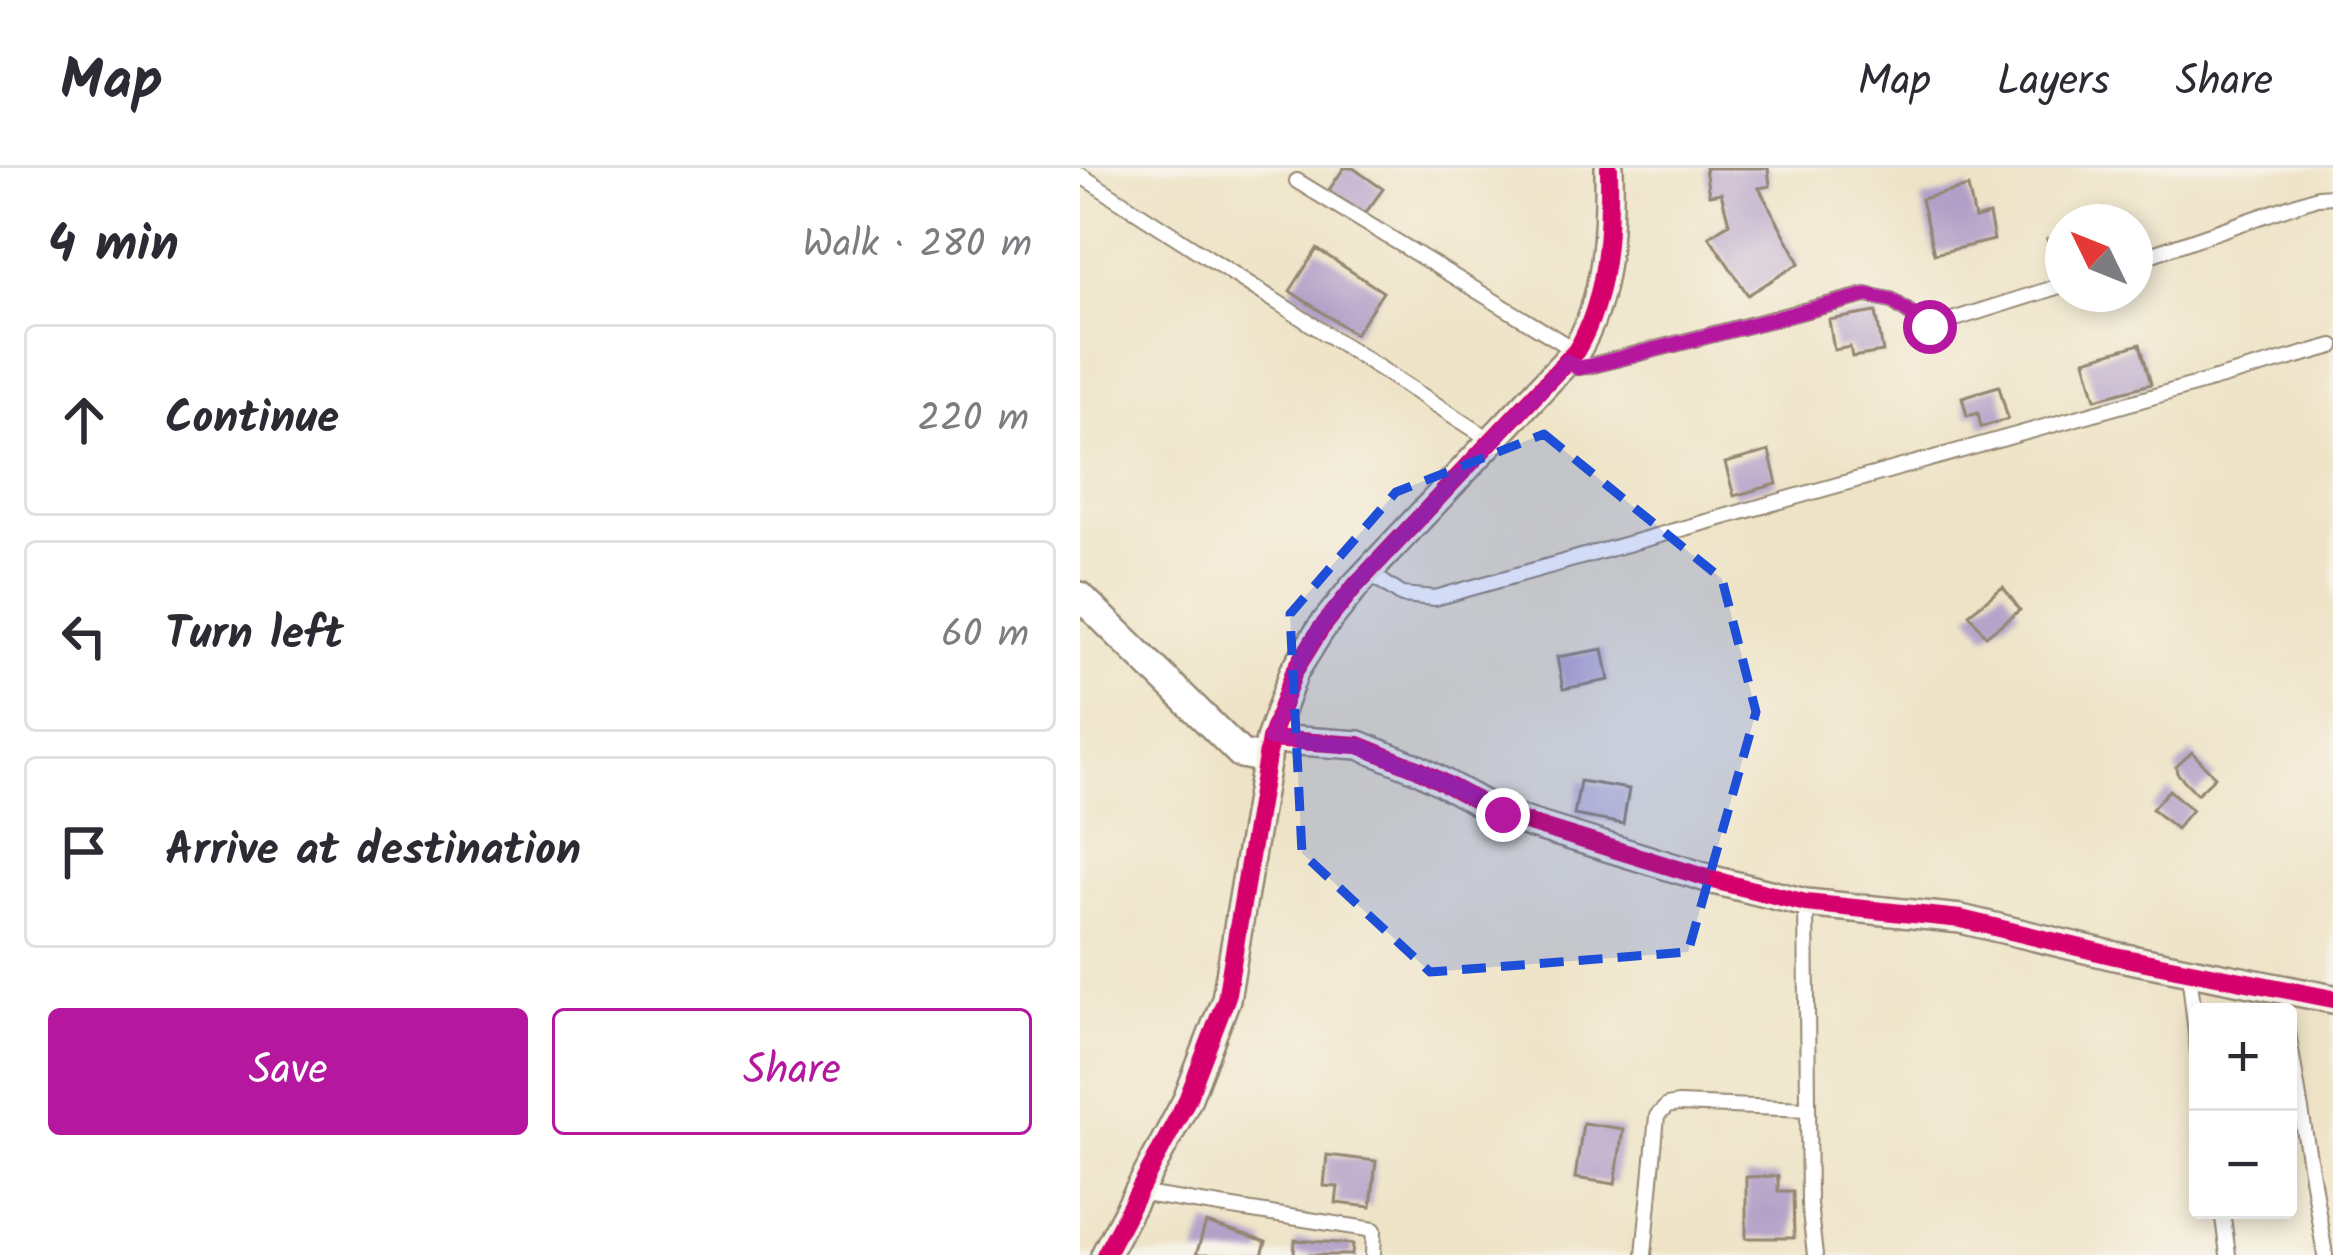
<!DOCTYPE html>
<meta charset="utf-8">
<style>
:root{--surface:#fff;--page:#f2f2f3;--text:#2b2b33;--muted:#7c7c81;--line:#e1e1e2;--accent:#b5179e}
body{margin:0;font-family:Kalam,sans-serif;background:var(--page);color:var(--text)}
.controls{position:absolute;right:36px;bottom:36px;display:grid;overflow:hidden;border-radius:12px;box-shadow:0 6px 18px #0003}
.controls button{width:108px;height:108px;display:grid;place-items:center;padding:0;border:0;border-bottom:3px solid var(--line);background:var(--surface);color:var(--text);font:60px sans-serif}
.compass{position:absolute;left:965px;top:36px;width:108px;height:108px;border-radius:50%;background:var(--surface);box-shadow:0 6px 18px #0003;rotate:313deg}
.stop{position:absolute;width:36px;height:36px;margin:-27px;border:9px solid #b5179e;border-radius:50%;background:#fff}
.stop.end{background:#b5179e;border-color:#fff;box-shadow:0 3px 12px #0008}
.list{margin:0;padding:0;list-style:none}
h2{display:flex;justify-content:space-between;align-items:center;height:156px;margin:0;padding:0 48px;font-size:51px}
h2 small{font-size:39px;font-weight:400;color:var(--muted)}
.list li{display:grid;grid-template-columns:78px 1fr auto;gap:36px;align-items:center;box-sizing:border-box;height:192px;margin:0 24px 24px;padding:0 24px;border:3px solid var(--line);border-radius:12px}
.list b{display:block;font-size:45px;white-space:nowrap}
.list em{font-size:39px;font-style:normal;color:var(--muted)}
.actions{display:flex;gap:24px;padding:36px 48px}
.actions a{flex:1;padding:27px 0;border:3px solid var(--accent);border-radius:12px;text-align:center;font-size:42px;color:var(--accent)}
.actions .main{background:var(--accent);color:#fff}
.icon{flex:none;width:66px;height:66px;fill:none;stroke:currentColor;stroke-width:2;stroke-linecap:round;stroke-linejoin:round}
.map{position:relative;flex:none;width:1253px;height:1087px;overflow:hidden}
header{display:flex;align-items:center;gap:72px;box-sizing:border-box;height:168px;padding:0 60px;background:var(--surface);border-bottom:3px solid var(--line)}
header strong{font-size:57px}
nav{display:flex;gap:66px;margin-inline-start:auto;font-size:42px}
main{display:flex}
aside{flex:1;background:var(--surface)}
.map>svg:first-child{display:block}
.building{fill:#b3a0c8}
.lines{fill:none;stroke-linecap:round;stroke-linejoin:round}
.lane-casing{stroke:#948672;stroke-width:18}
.street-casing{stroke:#948672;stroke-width:32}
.lane{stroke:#fff;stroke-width:14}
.street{stroke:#fff;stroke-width:27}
.cycleway-casing{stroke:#f7f3e8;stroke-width:26}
.cycleway{stroke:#d6006c;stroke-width:18}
.route{stroke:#b5179e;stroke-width:15}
.marked{fill:#1d4ed8;fill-opacity:0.2;stroke:#1d4ed8;stroke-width:9;stroke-dasharray:24 15;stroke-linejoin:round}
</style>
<header>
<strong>Map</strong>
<nav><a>Map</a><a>Layers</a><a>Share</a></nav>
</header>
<main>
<aside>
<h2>4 min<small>Walk · 280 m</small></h2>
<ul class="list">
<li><svg class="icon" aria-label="ahead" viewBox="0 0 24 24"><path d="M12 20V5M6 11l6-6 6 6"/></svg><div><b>Continue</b></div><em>220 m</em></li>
<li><svg class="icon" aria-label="left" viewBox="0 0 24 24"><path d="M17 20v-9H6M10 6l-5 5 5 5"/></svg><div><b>Turn left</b></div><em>60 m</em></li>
<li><svg class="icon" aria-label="arrive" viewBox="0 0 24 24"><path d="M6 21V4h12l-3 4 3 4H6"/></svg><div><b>Arrive at destination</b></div></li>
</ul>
<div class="actions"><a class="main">Save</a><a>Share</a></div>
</aside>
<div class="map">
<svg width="1253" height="1087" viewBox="0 0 1253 1087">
<rect width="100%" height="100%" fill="#f7f3e8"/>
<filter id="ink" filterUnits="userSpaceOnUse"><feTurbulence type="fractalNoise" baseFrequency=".00833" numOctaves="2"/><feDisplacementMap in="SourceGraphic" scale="24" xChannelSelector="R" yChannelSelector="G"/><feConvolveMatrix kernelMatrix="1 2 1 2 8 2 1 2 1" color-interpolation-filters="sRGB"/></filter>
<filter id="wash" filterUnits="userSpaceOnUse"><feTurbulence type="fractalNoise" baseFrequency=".004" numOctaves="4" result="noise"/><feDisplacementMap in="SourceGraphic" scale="48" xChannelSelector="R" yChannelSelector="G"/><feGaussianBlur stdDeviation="2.7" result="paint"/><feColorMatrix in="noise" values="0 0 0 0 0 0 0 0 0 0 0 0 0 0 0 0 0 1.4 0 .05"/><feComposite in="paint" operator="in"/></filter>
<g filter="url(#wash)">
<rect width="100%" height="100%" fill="#eee3c6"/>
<g id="blocks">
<path class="building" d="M 264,0 L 273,0 L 303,21 L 284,47 L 249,22 Z
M 625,0 L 688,0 L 690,18 L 679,20 L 720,95 L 668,127 L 629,68 L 649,55 L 641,25 L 629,27 Z
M 888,19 L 895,51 L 909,47 L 914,72 L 854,86 L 841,31 Z
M 983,66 L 983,102 L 977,104 L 967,71 Z
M 237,81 L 303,124 L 275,166 L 210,123 Z
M 796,144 L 803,184 L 772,189 L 770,179 L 754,182 L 749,152 Z
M 1060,176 L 1071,216 L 1016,231 L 1005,192 Z
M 919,218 L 928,251 L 901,259 L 898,245 L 887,248 L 882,229 Z
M 689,283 L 697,316 L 654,328 L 645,295 Z
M 923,419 L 940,442 L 906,468 L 889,446 Z
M 523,481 L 529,512 L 483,521 L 477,489 Z
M 1112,584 L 1135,609 L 1117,626 L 1097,605 L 1096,599 Z
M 500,613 L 549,621 L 543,656 L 494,647 Z
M 1089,622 L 1112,642 L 1096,661 L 1072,641 Z
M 503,955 L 543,961 L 535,1016 L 495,1010 Z
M 247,987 L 296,993 L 291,1039 L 256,1035 L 258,1019 L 244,1018 Z
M 698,1008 L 698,1023 L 713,1023 L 714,1070 L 666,1070 L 666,1009 Z
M 126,1055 L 186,1074 L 182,1087 L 116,1087 Z
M 215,1072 L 273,1076 L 272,1087 L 214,1087 Z"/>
</g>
</g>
<g filter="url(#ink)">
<use href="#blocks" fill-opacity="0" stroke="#948672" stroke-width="3"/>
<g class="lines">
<g class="lane-casing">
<path id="lane" d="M 0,7 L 414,274
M 217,13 L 496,183
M 1055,92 L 1237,29 L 1253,28
M 487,193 L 498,199 L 513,197 L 786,127 L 811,132 L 850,159 L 983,117
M 288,404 L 322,427 L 355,430 L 1253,178
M 726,735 L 729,1036 L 735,1087
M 1109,803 L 1118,884
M 1208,864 L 1245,1087
M 57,1025 L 294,1062 L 293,1087
M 1142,1042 L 1148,1087
M 564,1087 L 577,948 L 587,938 L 598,936 L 728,941"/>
</g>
<g class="street-casing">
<path id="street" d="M 0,428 L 161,586 L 187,591
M 190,571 L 279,577 L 338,601 L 423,647 L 637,713 L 726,735 L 881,751 L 1035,788 L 1253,831
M 25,1087 L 107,932 L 146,831 L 190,571 L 214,504 L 240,462 L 275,418 L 496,183 C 528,130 530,60 529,0"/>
</g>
<use href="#lane" class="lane"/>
<use href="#street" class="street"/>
<g class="cycleway-casing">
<path id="cycleway" d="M 190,571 L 279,577 L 338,601 L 423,647 L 637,713 L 726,735 L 881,751 L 1035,788 L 1253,831
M 25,1087 L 107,932 L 146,831 L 190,571 L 214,504 L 240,462 L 275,418 L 496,183 C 528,130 530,60 529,0"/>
</g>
<use href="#cycleway" class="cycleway"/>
</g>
</g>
<g class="lines" filter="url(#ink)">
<path class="route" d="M 423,647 L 338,601 L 279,578 L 190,571 L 214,504 L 239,462 L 275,418 L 487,193 L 498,200 L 514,197 L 787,127 L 811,132 L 850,159"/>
</g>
<path class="marked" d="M 464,266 L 642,411 L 676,544 L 608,784 L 350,804 L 222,685 L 210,446 L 316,324 Z"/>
</svg>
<div class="controls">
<button>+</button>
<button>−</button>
</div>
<svg class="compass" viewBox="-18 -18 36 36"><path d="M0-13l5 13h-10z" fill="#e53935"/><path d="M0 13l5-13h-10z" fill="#7c7c81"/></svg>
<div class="stop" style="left:850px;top:159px"></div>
<div class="stop end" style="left:423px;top:647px"></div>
</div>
</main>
